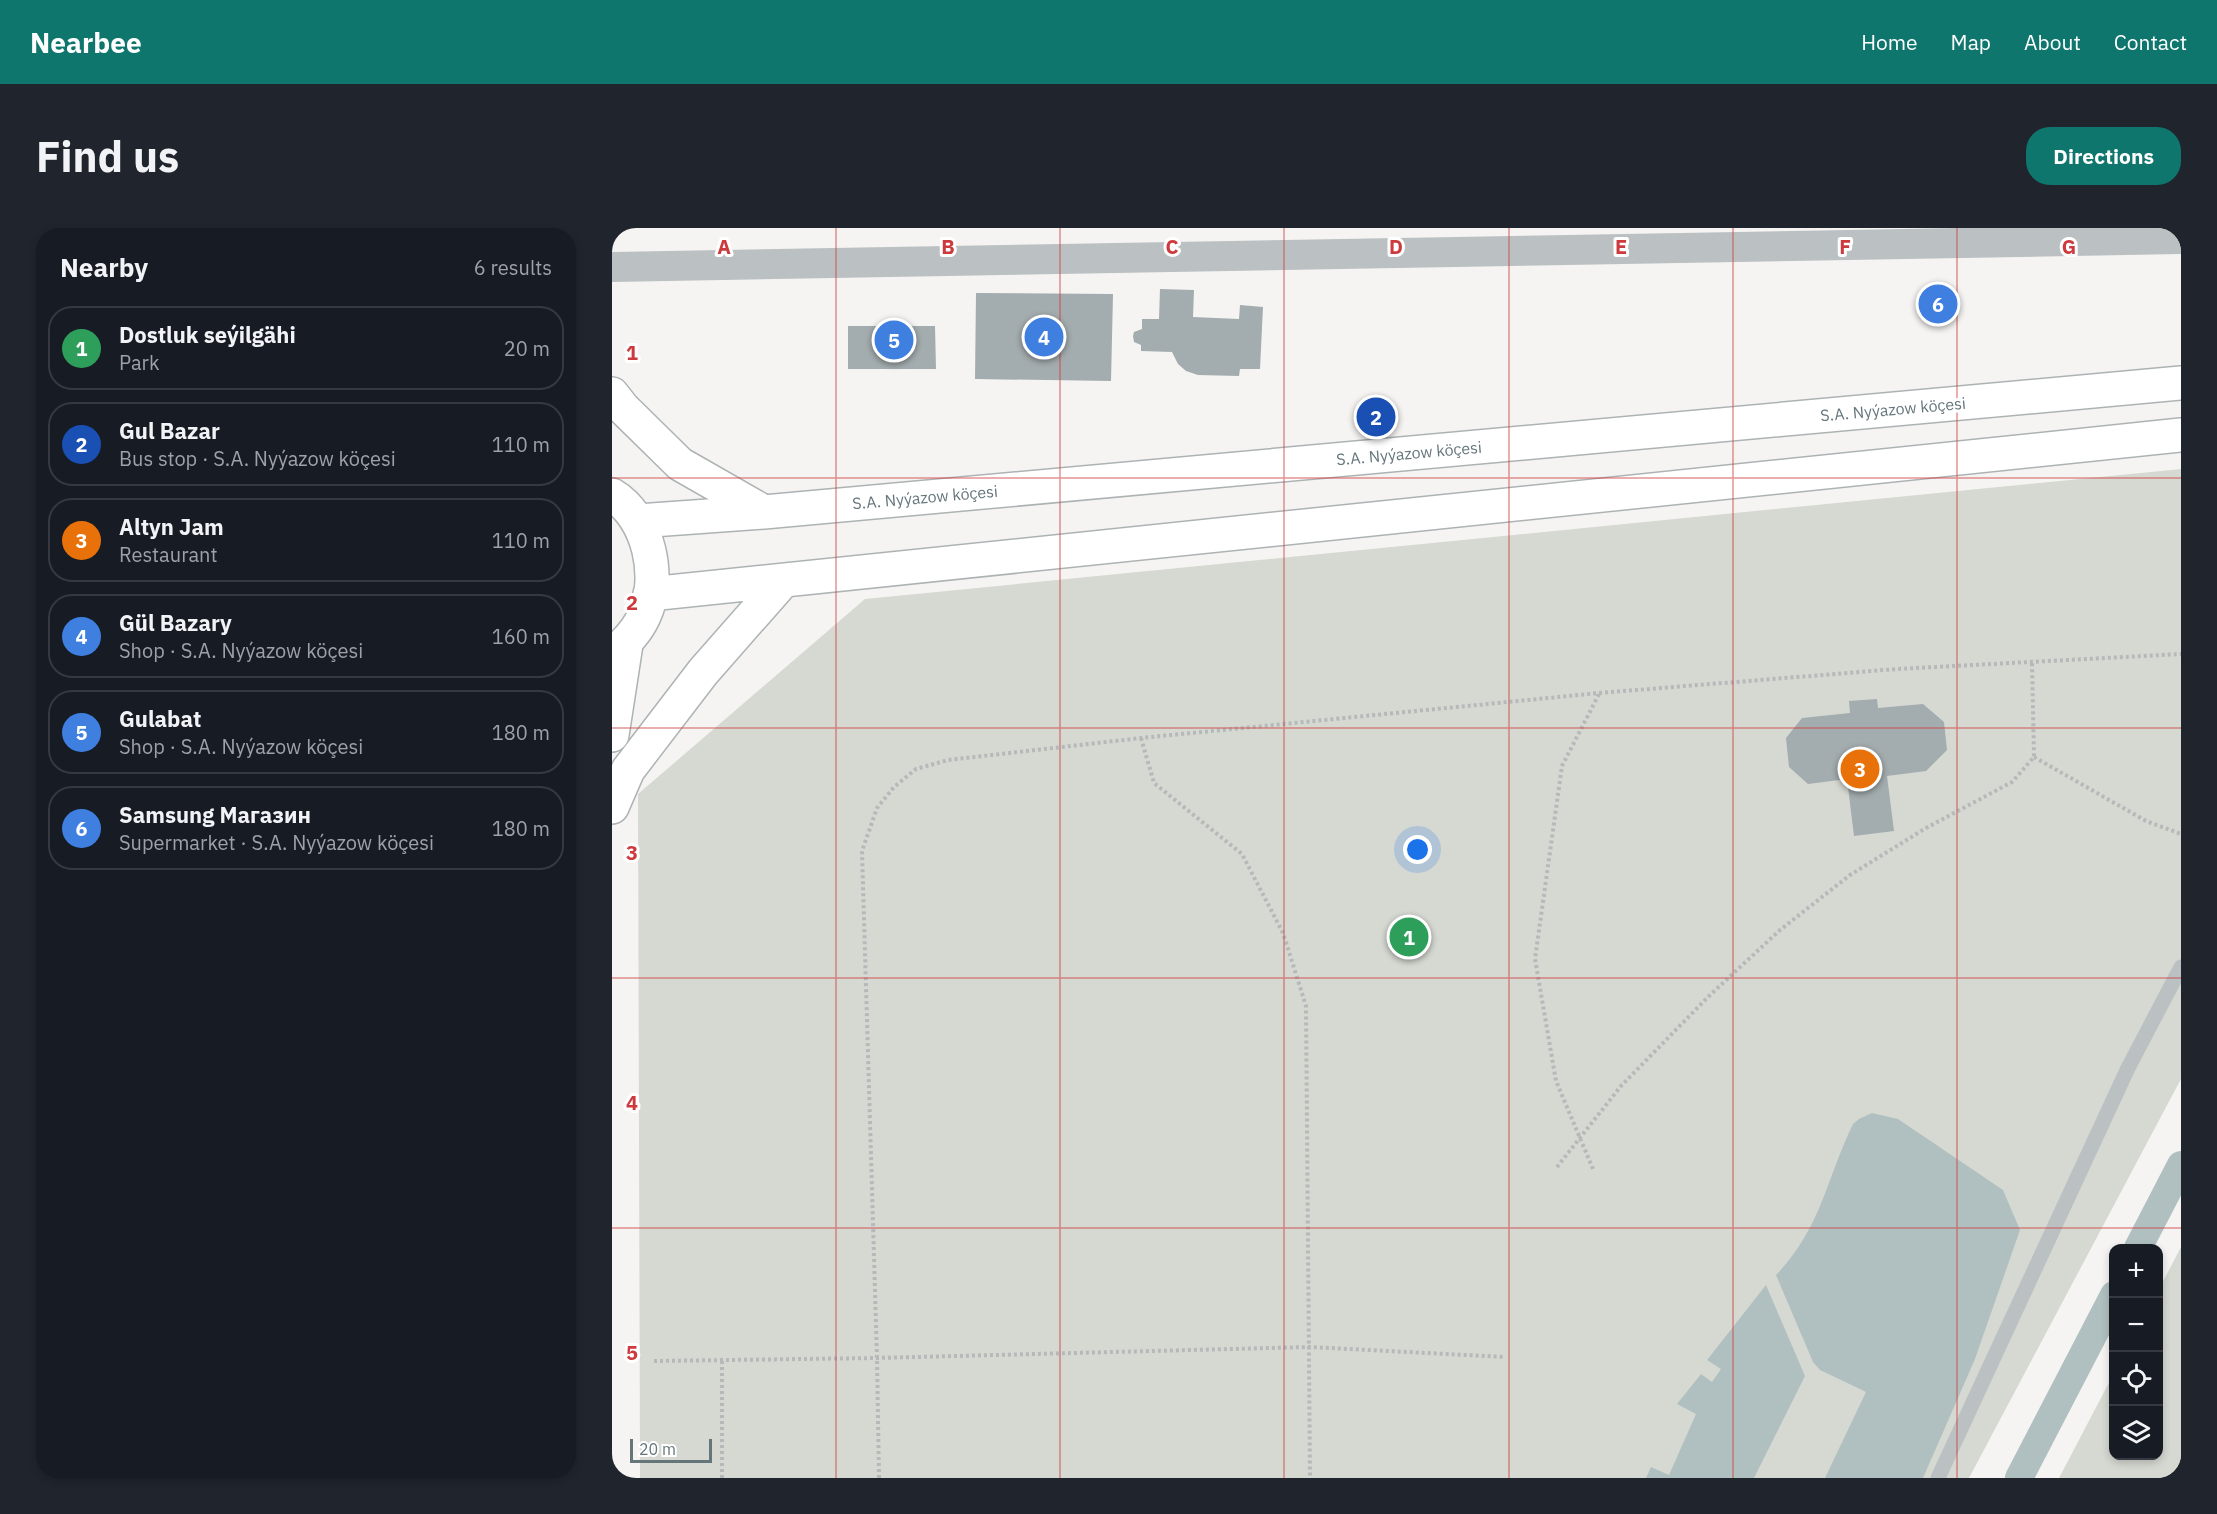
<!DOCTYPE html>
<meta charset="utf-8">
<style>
:root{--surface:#171b24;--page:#20242c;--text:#f1f3f6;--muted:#9ea1a6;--line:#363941;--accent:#0f766e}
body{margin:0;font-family:"IBM Plex Sans",sans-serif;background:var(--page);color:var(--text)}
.controls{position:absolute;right:18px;bottom:18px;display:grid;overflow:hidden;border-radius:12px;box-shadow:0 3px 9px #0003}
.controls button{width:54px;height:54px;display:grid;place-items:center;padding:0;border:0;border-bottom:2px solid var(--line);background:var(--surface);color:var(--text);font:30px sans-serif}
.scale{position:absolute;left:18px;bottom:15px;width:82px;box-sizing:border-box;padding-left:6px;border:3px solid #64767a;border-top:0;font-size:16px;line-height:21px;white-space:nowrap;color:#64767a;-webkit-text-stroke:4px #fff;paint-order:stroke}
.you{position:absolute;left:806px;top:622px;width:21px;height:21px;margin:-15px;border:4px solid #fff;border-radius:50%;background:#1a73e8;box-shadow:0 0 0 9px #1a73e833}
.badge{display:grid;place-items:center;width:39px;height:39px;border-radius:50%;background:var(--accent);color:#fff;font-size:20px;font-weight:700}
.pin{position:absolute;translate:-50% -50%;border:3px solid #fff;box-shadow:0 2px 6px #0006}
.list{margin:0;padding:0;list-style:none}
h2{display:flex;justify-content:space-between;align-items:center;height:78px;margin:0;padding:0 24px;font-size:26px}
h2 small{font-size:20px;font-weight:400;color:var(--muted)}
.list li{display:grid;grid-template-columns:39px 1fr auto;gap:18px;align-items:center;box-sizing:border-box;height:84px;margin:0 12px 12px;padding:0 12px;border:2px solid var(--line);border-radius:24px}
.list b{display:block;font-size:22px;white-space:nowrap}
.list p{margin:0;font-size:20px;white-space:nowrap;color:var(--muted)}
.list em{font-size:20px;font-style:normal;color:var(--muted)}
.icon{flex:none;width:33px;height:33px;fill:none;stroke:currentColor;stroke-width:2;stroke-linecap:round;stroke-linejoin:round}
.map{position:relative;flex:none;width:1569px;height:1250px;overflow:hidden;border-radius:24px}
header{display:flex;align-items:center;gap:36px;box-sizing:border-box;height:84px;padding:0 30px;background:var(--accent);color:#fff}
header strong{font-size:28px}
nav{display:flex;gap:33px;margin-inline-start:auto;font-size:21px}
.intro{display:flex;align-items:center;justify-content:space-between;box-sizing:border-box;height:144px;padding:0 36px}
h1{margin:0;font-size:42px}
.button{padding:15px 27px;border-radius:24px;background:var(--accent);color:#fff;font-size:21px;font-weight:700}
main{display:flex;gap:36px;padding:0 36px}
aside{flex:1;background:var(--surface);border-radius:24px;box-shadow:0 3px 9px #0003}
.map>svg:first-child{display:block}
.green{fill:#d6d9d2}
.water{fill:#b0c0c0}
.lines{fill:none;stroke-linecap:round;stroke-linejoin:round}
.canal{stroke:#b0c0c0;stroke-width:28}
.building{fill:#a3acae}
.secondary-casing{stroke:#abb3b4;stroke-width:36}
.primary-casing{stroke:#adb3b4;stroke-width:36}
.path{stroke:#b5b9ba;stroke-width:4;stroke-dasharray:3 3;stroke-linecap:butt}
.lane{stroke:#bbc0c2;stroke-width:15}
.street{stroke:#bbc0c2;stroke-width:30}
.secondary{stroke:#fff;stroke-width:33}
.primary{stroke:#fff;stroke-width:33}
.grid{fill:none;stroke:#cd3a3d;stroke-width:1.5;stroke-opacity:0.55}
.labels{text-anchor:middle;stroke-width:6;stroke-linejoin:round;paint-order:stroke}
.street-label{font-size:16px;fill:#64767a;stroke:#fff}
.grid-label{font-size:20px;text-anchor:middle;font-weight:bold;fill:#cd3a3d;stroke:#fff;stroke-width:6;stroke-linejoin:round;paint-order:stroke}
</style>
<header>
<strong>Nearbee</strong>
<nav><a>Home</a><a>Map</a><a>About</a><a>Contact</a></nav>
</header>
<div class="intro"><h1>Find us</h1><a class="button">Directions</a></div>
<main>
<aside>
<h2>Nearby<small>6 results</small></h2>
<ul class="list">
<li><span class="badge" style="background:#2e9e5b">1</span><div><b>Dostluk seýilgähi</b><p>Park</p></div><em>20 m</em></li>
<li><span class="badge" style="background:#1a4fb4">2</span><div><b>Gul Bazar</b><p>Bus stop · S.A. Nyýazow köçesi</p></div><em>110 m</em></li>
<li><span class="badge" style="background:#e8710a">3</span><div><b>Altyn Jam</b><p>Restaurant</p></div><em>110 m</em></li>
<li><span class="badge" style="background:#3f7fe0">4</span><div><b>Gül Bazary</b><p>Shop · S.A. Nyýazow köçesi</p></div><em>160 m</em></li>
<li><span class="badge" style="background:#3f7fe0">5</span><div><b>Gulabat</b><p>Shop · S.A. Nyýazow köçesi</p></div><em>180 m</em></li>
<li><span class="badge" style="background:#3f7fe0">6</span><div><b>Samsung Магазин</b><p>Supermarket · S.A. Nyýazow köçesi</p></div><em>180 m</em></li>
</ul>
</aside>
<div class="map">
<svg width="1569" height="1250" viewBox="0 0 1569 1250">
<rect width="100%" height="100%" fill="#f5f4f2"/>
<path class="green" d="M 1569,241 L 1569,851 L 1357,1250 L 28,1250 L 26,566 L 253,371 Z
M 1569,1019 L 1569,1250 L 1447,1250 L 1501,1147 L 1502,1228 L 1546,1228 L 1547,1061 Z"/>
<path class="water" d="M 1260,885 L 1286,891 L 1391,962 L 1408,1002 L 1363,1131 L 1311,1250 L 1213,1250 L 1254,1164 L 1208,1142 L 1201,1134 L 1164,1047 C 1210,999 1214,951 1241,896 L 1247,891 Z
M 1154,1057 L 1193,1148 L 1142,1250 L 1034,1250 L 1039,1239 L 1057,1247 L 1084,1186 L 1065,1176 L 1089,1146 L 1100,1154 L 1109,1141 L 1095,1132 Z"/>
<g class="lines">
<path class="canal" d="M 1526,1020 L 1569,937
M 1407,1250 L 1502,1067"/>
</g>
<path class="building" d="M 548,61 L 582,62 L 581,89 L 627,91 L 628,77 L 651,79 L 648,141 L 628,141 L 627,148 L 586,147 L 574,143 L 566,136 L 560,124 L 529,123 L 529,117 L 522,114 L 521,108 L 522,104 L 530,101 L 530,91 L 547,91 Z
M 364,65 L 501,66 L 499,153 L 363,151 Z
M 236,98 L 323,98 L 324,141 L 236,141 Z
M 1265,471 L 1266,480 L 1311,476 L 1332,494 L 1335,522 L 1314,543 L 1275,548 L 1282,603 L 1242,608 L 1235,551 L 1196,556 L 1177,539 L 1174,510 L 1190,490 L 1238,485 L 1237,473 Z"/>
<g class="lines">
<g class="secondary-casing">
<path id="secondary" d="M 0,507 L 14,416"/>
</g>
<g class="primary-casing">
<path id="primary" d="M 0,166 L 11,180 L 68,236 L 152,284
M 0,267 C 37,289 50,350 32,388 C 25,403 13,416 0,426
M 26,293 L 152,284 L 1569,155
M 38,366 L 1569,207
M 0,579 L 16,542 L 91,444 L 171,353"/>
</g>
<path class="path" d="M 529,510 L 542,555 L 630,626 L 671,705 L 694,778 L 698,1250
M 1422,529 L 1534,593 L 1569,606
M 945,939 L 1009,858 L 1097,768 L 1168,702 L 1238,647 L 1314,600 L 1400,554 L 1422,529 L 1420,434
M 981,941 L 944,853 L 923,731 L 950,538 L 987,466
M 42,1133 L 265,1130 L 698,1119 L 893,1129
M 110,1250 L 110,1133
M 267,1250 L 265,1130 L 250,623 L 265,580 L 282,559 L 304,541 L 336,532 L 529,510 L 987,465 L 1285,441 L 1569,426"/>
<path class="lane" d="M 1326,1250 L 1516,840 L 1569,739"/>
<path class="street" d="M 0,39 L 1569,11"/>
<use href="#secondary" class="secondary"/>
<use href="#primary" class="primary"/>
</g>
<path class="grid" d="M 224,0 L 224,1250M 448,0 L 448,1250M 672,0 L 672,1250M 897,0 L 897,1250M 1121,0 L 1121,1250M 1345,0 L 1345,1250M 0,250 L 1569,250M 0,500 L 1569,500M 0,750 L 1569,750M 0,1000 L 1569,1000"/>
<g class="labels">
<g class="street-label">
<text transform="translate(1281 181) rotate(-5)" y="6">S.A. Nyýazow köçesi</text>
<text transform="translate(797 225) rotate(-5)" y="6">S.A. Nyýazow köçesi</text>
<text transform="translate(313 269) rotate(-5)" y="6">S.A. Nyýazow köçesi</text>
</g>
</g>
<g class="grid-label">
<text x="112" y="26">A</text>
<text x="336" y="26">B</text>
<text x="560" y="26">C</text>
<text x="784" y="26">D</text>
<text x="1009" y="26">E</text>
<text x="1233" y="26">F</text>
<text x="1457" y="26">G</text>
<text x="20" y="132">1</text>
<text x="20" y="382">2</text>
<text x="20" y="632">3</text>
<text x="20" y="882">4</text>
<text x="20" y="1132">5</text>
</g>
</svg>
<div class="controls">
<button>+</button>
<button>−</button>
<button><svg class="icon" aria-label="locate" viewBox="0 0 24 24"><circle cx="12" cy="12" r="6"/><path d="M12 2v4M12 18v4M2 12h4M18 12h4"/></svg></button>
<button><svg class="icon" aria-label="layers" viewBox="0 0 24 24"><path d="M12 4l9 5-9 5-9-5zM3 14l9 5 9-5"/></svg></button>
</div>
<div class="scale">20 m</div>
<div class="you"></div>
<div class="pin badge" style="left:797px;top:709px;background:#2e9e5b">1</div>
<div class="pin badge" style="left:764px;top:189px;background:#1a4fb4">2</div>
<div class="pin badge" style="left:1248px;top:541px;background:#e8710a">3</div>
<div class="pin badge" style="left:432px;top:109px;background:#3f7fe0">4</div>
<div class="pin badge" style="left:282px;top:112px;background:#3f7fe0">5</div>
<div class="pin badge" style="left:1326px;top:76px;background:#3f7fe0">6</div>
</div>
</main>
